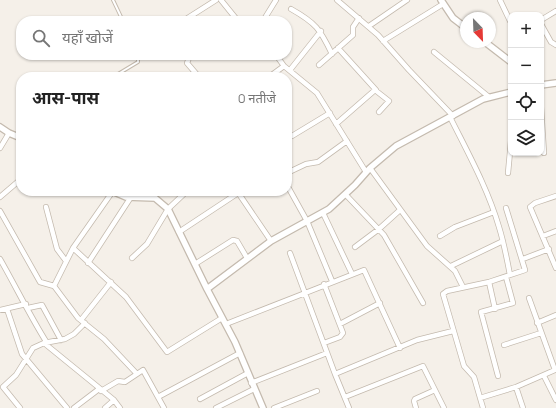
<!DOCTYPE html>
<html lang="hi">
<meta charset="utf-8">
<style>
:root{--surface:#fff;--page:#f2f2f2;--text:#222;--muted:#767676;--line:#e0e0e0}
body{margin:0;font-family:Manrope,"Noto Sans Devanagari",sans-serif;background:var(--page);color:var(--text)}
.controls{position:absolute;right:12px;top:12px;display:grid;overflow:hidden;border-radius:8px;box-shadow:0 1px 3px #0004}
.controls button{width:36px;height:36px;display:grid;place-items:center;padding:0;border:0;border-bottom:1px solid var(--line);background:var(--surface);color:var(--text);font:20px sans-serif}
.compass{position:absolute;left:460px;top:12px;width:36px;height:36px;border-radius:50%;background:var(--surface);box-shadow:0 1px 3px #0004;rotate:157deg}
.list{margin:0;padding:0;list-style:none}
h2{display:flex;justify-content:space-between;align-items:center;height:52px;margin:0;padding:0 16px;font-size:17px}
h2 small{font-size:13px;font-weight:400;color:var(--muted)}
.icon{flex:none;width:22px;height:22px;fill:none;stroke:currentColor;stroke-width:2;stroke-linecap:round;stroke-linejoin:round}
.map{position:relative;flex:none;width:556px;height:408px;overflow:hidden}
.search{position:absolute;background:var(--surface);box-shadow:0 1px 3px #0004;left:16px;top:16px;width:276px;height:44px;display:flex;align-items:center;gap:10px;box-sizing:border-box;padding:0 14px;border-radius:16px;color:var(--muted);font-size:15px}
.panel{position:absolute;background:var(--surface);box-shadow:0 1px 3px #0004;left:16px;top:72px;width:276px;height:124px;border-radius:16px}
.map>svg:first-child{display:block}
.lines{fill:none;stroke-linecap:round;stroke-linejoin:round}
.service-casing{stroke:#c4baae;stroke-width:4}
.minor-casing{stroke:#c4baae;stroke-width:6}
.tertiary-casing{stroke:#c4baae;stroke-width:8}
.service{stroke:#fff;stroke-width:2}
.minor{stroke:#fff;stroke-width:4.5}
.tertiary{stroke:#fff;stroke-width:5.5}
</style>
<div class="map">
<svg width="556" height="408" viewBox="0 0 556 408">
<rect width="100%" height="100%" fill="#f5f0e9"/>
<g class="lines">
<g class="service-casing">
<path id="service" d="M 113,0 L 123,21
M 113,77 L 138,62 L 138,55"/>
</g>
<g class="minor-casing">
<path id="minor" d="M 221,0 L 238,21
M 337,0 L 378,35 L 409,70 L 453,116
M 500,0 L 510,21
M 291,9 C 316,23 320,29 332,54
M 541,20 L 556,11
M 183,21 L 216,0
M 263,21 L 276,0
M 541,24 L 551,42 L 556,45
M 369,26 L 407,0
M 383,41 L 443,4
M 541,47 L 541,53
M 338,48 L 376,90
M 434,52 L 489,97
M 194,55 L 189,58 L 187,63 L 199,77
M 276,55 L 284,66 L 317,93 L 366,172
M 319,65 L 353,35 L 353,27 L 359,18
M 290,70 L 321,31
M 269,77 L 284,66
M 541,107 L 544,153
M 450,117 C 468,153 488,189 499,227 C 504,243 507,259 510,275
M 336,124 L 375,90 L 389,101 L 379,112
M 292,136 L 330,113
M 0,148 L 9,133
M 370,168 L 427,246 L 455,271 L 463,287
M 287,173 L 306,164 L 318,162 L 347,141
M 508,173 L 511,141
M 287,185 L 307,221 L 332,281
M 237,191 L 271,241
M 346,195 L 384,235 L 423,303
M 556,196 L 535,203 L 530,207 L 556,268
M 0,197 L 21,179
M 46,207 L 57,249 L 66,261
M 0,211 L 40,282 L 54,286 L 78,318 L 104,339 L 137,374 L 143,370 L 164,408
M 323,213 L 352,274
M 179,232 L 238,193
M 440,236 L 455,227 L 494,212
M 543,236 L 556,231
M 355,247 L 379,229 L 400,210
M 73,248 L 126,297 L 167,352 L 222,318
M 290,253 L 335,374 L 349,408
M 132,258 L 147,244 L 168,209 L 187,191
M 0,259 C 16,287 30,316 47,343
M 523,259 L 549,249
M 88,263 L 131,197
M 195,264 L 233,240 L 237,241 L 247,258
M 451,266 L 503,241
M 489,282 L 495,309
M 54,286 L 73,248 L 113,191
M 28,308 L 42,305 L 61,340
M 7,309 L 22,354 L 67,408
M 0,310 L 26,304
M 81,320 L 111,282
M 537,323 L 556,315
M 226,324 L 364,270 L 400,348
M 340,324 L 380,303
M 44,343 L 114,400 L 120,408
M 324,343 L 340,337 L 343,333 L 324,284
M 504,345 L 541,333
M 335,374 L 417,340 L 453,331
M 498,376 L 481,312 L 513,303 L 506,277
M 544,376 L 556,400
M 251,383 L 327,353
M 516,387 L 523,408
M 101,391 L 118,381 L 125,382 L 137,374
M 158,397 L 240,353
M 345,397 L 423,366 L 444,408
M 480,398 L 516,387 L 555,370 L 529,298
M 200,399 L 248,373
M 20,408 L 3,387 L 16,375 L 33,348 L 44,343 L 65,339 L 74,334 L 85,323
M 74,408 L 99,389
M 105,408 L 114,400
M 216,408 L 254,389
M 274,408 L 317,391
M 416,408 L 414,401 L 415,399 L 435,390
M 483,408 L 474,377 L 464,366 L 443,294 L 447,291 L 489,282 L 525,270 L 506,208"/>
</g>
<g class="tertiary-casing">
<path id="tertiary" d="M 441,0 L 453,18 L 466,28
M 485,42 L 511,62
M 541,85 L 556,83
M 0,127 L 9,133 L 21,138
M 112,191 L 126,197 L 155,198 L 168,209 L 207,289 L 235,342 L 263,408
M 207,289 L 271,241 L 329,209 L 355,185 L 370,168 L 396,146 L 483,99 L 511,92"/>
</g>
<use href="#service" class="service"/>
<use href="#minor" class="minor"/>
<use href="#tertiary" class="tertiary"/>
</g>
</svg>
<div class="controls">
<button>+</button>
<button>−</button>
<button><svg class="icon" aria-label="locate" viewBox="0 0 24 24"><circle cx="12" cy="12" r="6"/><path d="M12 2v4M12 18v4M2 12h4M18 12h4"/></svg></button>
<button><svg class="icon" aria-label="layers" viewBox="0 0 24 24"><path d="M12 4l9 5-9 5-9-5zM3 14l9 5 9-5"/></svg></button>
</div>
<svg class="compass" viewBox="-18 -18 36 36"><path d="M0-13l5 13h-10z" fill="#e53935"/><path d="M0 13l5-13h-10z" fill="#767676"/></svg>
<div class="search"><svg class="icon" aria-label="search" viewBox="0 0 24 24"><circle cx="10" cy="10" r="6"/><path d="M15 15l6 6"/></svg>यहाँ खोजें</div>
<section class="panel">
<h2>आस-पास<small>0 नतीजे</small></h2>
<ul class="list">
</ul>
</section>
</div>
